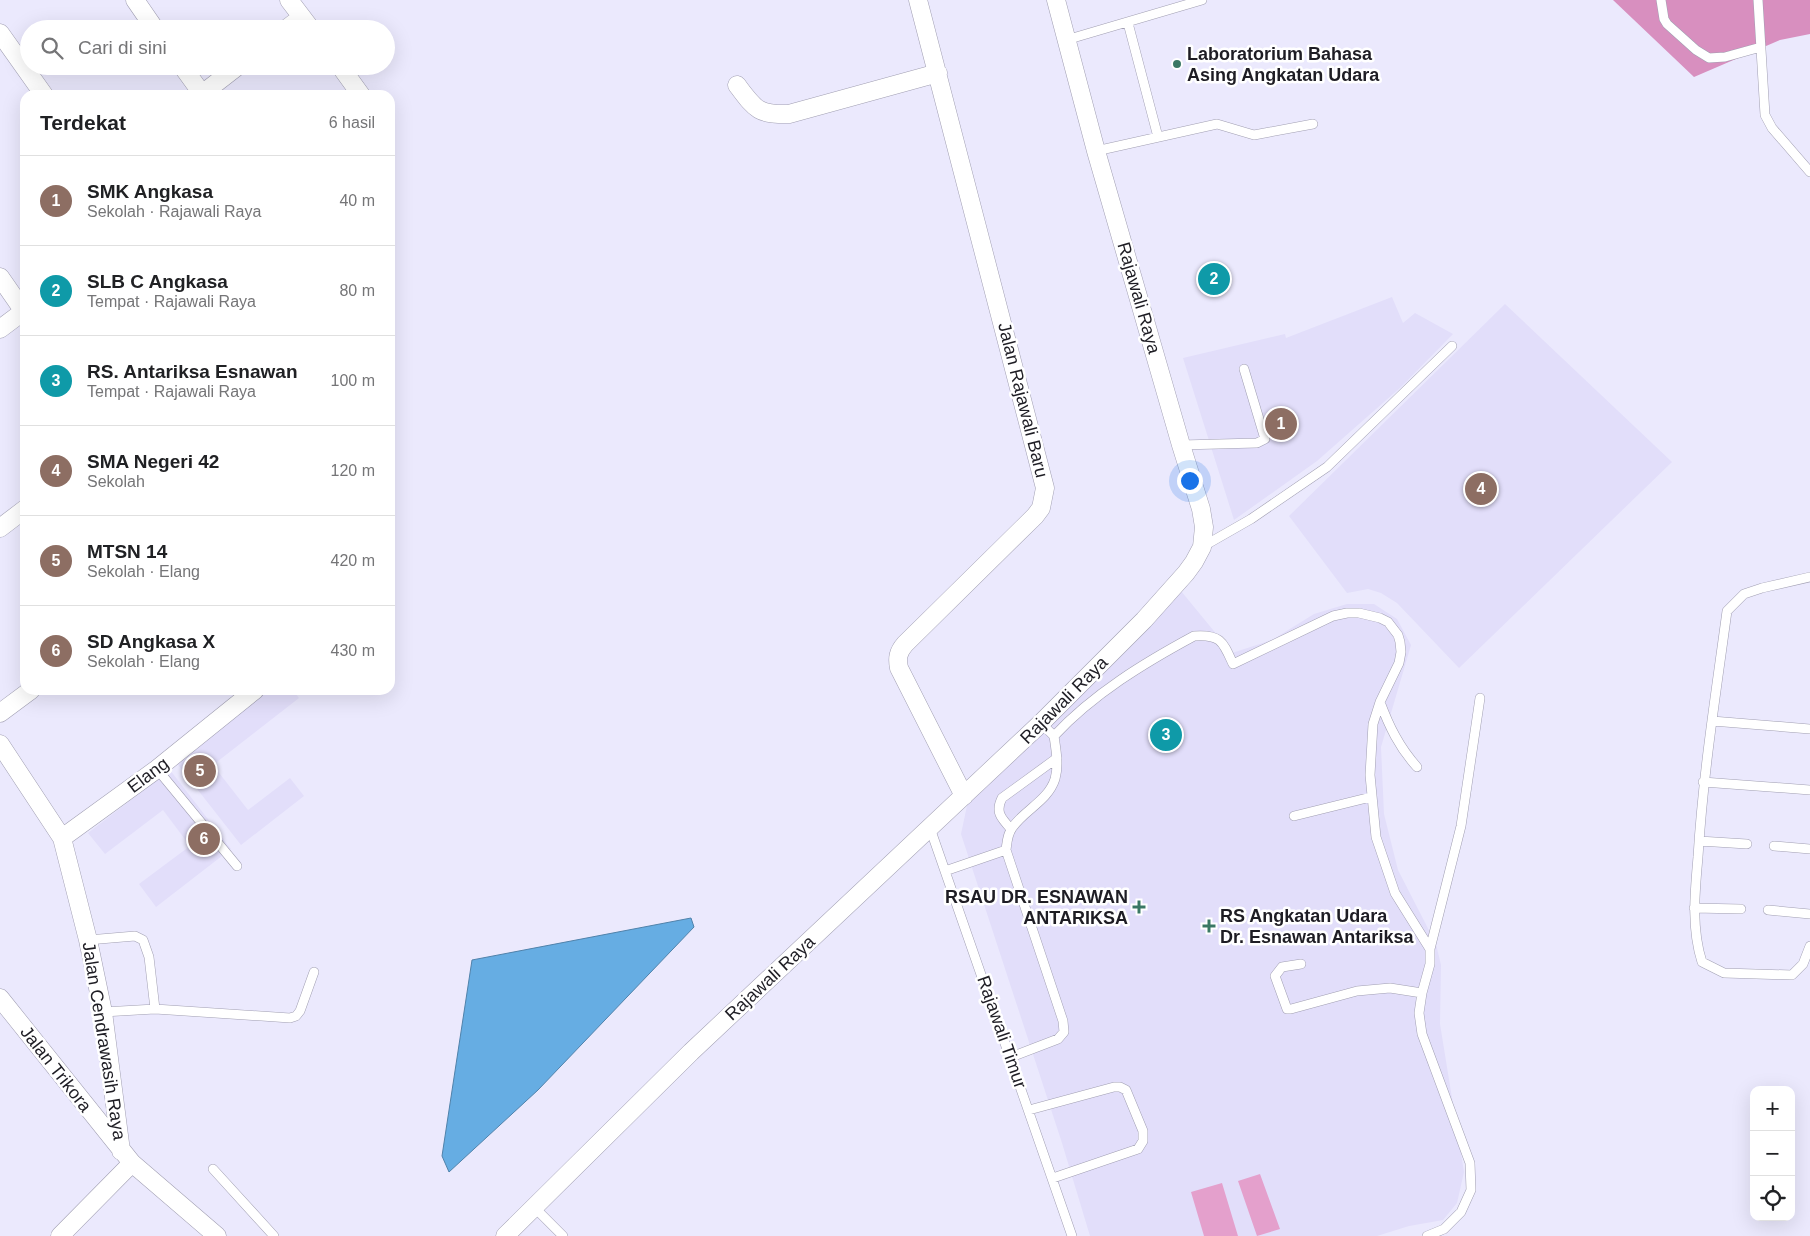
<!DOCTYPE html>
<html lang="id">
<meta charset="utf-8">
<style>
:root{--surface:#fff;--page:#f2f2f2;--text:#202124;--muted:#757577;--line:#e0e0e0;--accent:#3a7864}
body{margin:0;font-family:Helvetica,sans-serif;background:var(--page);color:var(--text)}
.controls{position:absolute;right:15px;bottom:15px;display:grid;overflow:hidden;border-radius:10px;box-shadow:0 5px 20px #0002}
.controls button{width:45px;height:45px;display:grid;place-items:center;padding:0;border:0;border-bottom:1px solid var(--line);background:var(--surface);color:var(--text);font:25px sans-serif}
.you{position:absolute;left:1189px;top:480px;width:18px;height:18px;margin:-12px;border:4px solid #fff;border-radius:50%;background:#1a73e8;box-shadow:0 0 0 8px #1a73e833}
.badge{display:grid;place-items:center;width:32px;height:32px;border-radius:50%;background:var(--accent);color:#fff;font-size:16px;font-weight:700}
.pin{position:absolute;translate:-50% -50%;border:2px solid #fff;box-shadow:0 1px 5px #0006}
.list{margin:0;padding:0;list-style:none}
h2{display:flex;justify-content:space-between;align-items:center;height:65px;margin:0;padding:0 20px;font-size:21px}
h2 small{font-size:16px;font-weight:400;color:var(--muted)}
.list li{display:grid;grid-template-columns:32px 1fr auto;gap:15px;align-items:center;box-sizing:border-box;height:90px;padding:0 20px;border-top:1px solid var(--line)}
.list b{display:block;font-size:19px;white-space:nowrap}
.list p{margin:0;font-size:16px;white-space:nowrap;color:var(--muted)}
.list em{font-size:16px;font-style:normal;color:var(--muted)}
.icon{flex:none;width:28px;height:28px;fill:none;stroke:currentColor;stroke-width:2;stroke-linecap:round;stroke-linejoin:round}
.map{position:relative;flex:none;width:1810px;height:1236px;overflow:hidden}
.search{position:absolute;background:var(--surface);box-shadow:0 5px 20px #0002;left:20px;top:20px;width:375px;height:55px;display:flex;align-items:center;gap:12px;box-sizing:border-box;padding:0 18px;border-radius:28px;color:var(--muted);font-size:19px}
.panel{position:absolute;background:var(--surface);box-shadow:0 5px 20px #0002;left:20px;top:90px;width:375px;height:605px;border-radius:15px}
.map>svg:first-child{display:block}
.built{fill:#e2defa}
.green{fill:#e4a0cc}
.forest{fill:#d88fbf}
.water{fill:#66ade3;stroke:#5082aa}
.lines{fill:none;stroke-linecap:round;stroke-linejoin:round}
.lane-casing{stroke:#a19fb2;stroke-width:10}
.street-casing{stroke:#a19fb2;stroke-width:19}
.lane{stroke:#fff;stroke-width:9}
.street{stroke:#fff;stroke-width:18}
.poi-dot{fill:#3a7864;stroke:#fff;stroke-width:2}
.labels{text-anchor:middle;stroke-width:5;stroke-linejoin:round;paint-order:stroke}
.poi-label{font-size:18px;font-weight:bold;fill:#1e1d24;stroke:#fff;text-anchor:start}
.street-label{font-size:18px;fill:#1e1d24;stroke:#fff}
</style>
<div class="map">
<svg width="1810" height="1236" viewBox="0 0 1810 1236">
<rect width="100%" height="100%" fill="#ebe9fd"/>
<path class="built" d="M 1392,297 L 1403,323 L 1415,313 L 1453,334 L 1401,387 L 1317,461 L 1234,520 L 1183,358 L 1285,334 L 1286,338 Z
M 1505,304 L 1672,462 L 1459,668 L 1397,603 L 1381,593 L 1368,589 L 1347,593 L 1289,516 Z
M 1181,591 L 1232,653 L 1272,640 L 1314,614 L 1347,604 L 1374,604 L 1397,619 L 1411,645 L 1381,747 L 1384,814 L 1398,870 L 1436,944 L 1441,965 L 1440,1024 L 1464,1172 L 1457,1203 L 1443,1220 L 1409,1226 L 1377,1236 L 1090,1236 L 1062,1143 L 961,834 L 968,801 Z
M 268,690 L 293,690 L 299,698 L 213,765 L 248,810 L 290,778 L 304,796 L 241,845 L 176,762 Z
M 170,770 L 231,849 L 156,907 L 139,884 L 190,846 L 163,810 L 105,854 L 88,833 Z"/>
<path class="green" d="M 1260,1174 L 1280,1229 L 1257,1236 L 1238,1181 Z
M 1222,1183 L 1238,1236 L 1204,1236 L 1191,1192 Z"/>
<path class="forest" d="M 1613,0 L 1810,0 L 1810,34 L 1780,40 L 1694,77 Z"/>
<path class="water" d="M 691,918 L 694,927 L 538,1090 L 449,1172 L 442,1156 L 472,960 Z"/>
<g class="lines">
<g class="lane-casing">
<path id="lane" d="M 1661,0 L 1664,19 L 1667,24 L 1696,50 L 1709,58 L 1725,57 L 1761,47
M 1758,0 L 1765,115 L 1772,128 L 1810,172
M 1128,23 L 1158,137
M 1066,40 L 1202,0
M 1096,151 L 1217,124 L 1254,135 L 1313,124
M 1181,445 L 1257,443 L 1265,439 L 1244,369
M 1202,547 L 1251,519 L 1327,467 L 1452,346
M 1810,577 L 1762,588 L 1744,594 L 1727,611 C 1716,693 1703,774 1698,857 C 1695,891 1691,928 1702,962 L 1724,973 L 1792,975 L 1803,964 L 1810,946
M 1380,702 C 1389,726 1399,747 1417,767
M 1712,721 L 1810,729
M 1041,723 L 1054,736 C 1093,694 1144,663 1194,636 C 1221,634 1223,642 1233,664 L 1333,616 L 1347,613 L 1359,613 L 1380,618 L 1388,622 L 1398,635 L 1400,642 L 1401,652 L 1399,663 L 1380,702 L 1373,724 L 1370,775 L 1376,837 L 1395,893 L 1430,949 L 1430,964 L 1422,993 L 1419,1013 L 1422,1034 L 1470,1163 L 1471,1190 L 1461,1212 L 1444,1229 L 1427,1236
M 157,769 L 237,866
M 1703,782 L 1810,790
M 1294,816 L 1371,797
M 930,828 L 1072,1236
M 1011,829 C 1001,818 995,812 1002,798 L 1057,758
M 1699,841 L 1747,844
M 1774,846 L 1810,849
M 945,871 L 1006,850
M 1694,908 L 1741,909
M 1768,910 L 1810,914
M 88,940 L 135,936 L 143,940 L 149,957 L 155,1009
M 1430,949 L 1461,826 L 1480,698
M 1301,964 L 1282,967 L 1275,976 L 1287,1009 L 1291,1009 L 1357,991 L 1390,988 L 1422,993
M 103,1012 L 155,1009 L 290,1018 L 296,1016 L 300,1011 L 314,972
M 1011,1057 L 1058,1039 L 1064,1032 L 1063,1021 L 1006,850 C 1007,843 1007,835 1012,828 C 1024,810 1048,801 1055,779 C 1059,765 1056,750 1054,736
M 1029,1110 L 1114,1087 L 1120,1087 L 1126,1090 L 1143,1131 L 1143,1141 L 1138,1149 L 1053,1178
M 213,1169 L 274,1236
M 535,1208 L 563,1236"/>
</g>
<g class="street-casing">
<path id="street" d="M 135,0 L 155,29
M 289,0 L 311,29
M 918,0 L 1045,488 L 1041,508 L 1035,516 L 905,644 C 898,652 897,658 899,668 L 964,796
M 286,29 L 302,17
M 0,33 L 44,95
M 182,66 L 203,95
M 340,66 L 361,95
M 737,85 C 755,109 758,115 789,114 L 938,73
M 202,94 L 238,66
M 0,277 L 25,313
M 0,329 L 24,311
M 0,528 L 25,509
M 0,713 L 31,690
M 0,744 L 62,838 L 88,940 L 103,1012 L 121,1151
M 62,838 L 157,769 L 255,690
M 0,998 L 132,1163 L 217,1236
M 60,1236 L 132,1163
M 505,1236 L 691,1052 L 1041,723 L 1144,620 L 1186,573 L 1194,562 L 1202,547 L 1204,527 L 1201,509 L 1181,445 L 1096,151 L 1056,0"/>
</g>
<use href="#lane" class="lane"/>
<use href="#street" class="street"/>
</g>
<g class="poi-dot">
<circle cx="1177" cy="64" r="5"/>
<path d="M1136.5 899.5h5v5h5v5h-5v5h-5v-5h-5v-5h5z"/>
<path d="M1206.5 918.5h5v5h5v5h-5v5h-5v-5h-5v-5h5z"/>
</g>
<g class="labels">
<g class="poi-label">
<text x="1187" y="60">Laboratorium Bahasa<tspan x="1187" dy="21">Asing Angkatan Udara</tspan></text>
<text x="1128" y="903" text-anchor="end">RSAU DR. ESNAWAN<tspan x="1128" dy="21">ANTARIKSA</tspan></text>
<text x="1220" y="922">RS Angkatan Udara<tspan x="1220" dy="21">Dr. Esnawan Antariksa</tspan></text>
</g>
<g class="street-label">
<text transform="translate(1139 298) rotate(74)" y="6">Rajawali Raya</text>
<text transform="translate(1023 400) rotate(76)" y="6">Jalan Rajawali Baru</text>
<text transform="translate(1064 700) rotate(-45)" y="6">Rajawali Raya</text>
<text transform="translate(148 775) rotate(-37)" y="6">Elang</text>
<text transform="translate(770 978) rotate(-43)" y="6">Rajawali Raya</text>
<text transform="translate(1002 1032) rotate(71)" y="6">Rajawali Timur</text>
<text transform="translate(104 1041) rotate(81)" y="6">Jalan Cendrawasih Raya</text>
<text transform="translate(56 1069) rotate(52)" y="6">Jalan Trikora</text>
</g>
</g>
</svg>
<div class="controls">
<button>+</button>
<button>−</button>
<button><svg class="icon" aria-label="locate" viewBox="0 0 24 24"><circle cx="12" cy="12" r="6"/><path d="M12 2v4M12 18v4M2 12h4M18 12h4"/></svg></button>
</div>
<div class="you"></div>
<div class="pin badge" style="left:1281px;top:424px;background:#8d6e63">1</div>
<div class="pin badge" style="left:1214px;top:279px;background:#0f9aa8">2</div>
<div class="pin badge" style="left:1166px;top:735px;background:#0f9aa8">3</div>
<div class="pin badge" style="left:1481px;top:489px;background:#8d6e63">4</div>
<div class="pin badge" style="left:200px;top:771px;background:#8d6e63">5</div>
<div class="pin badge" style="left:204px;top:839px;background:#8d6e63">6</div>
<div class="search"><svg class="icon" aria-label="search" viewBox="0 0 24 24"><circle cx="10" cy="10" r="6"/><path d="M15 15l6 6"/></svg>Cari di sini</div>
<section class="panel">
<h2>Terdekat<small>6 hasil</small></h2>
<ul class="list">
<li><span class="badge" style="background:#8d6e63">1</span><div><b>SMK Angkasa</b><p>Sekolah · Rajawali Raya</p></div><em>40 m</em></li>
<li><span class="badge" style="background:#0f9aa8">2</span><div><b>SLB C Angkasa</b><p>Tempat · Rajawali Raya</p></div><em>80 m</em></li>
<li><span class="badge" style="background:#0f9aa8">3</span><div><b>RS. Antariksa Esnawan</b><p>Tempat · Rajawali Raya</p></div><em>100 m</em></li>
<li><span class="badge" style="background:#8d6e63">4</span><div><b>SMA Negeri 42</b><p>Sekolah</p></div><em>120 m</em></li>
<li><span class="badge" style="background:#8d6e63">5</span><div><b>MTSN 14</b><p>Sekolah · Elang</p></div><em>420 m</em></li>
<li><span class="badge" style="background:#8d6e63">6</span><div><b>SD Angkasa X</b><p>Sekolah · Elang</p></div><em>430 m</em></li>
</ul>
</section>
</div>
